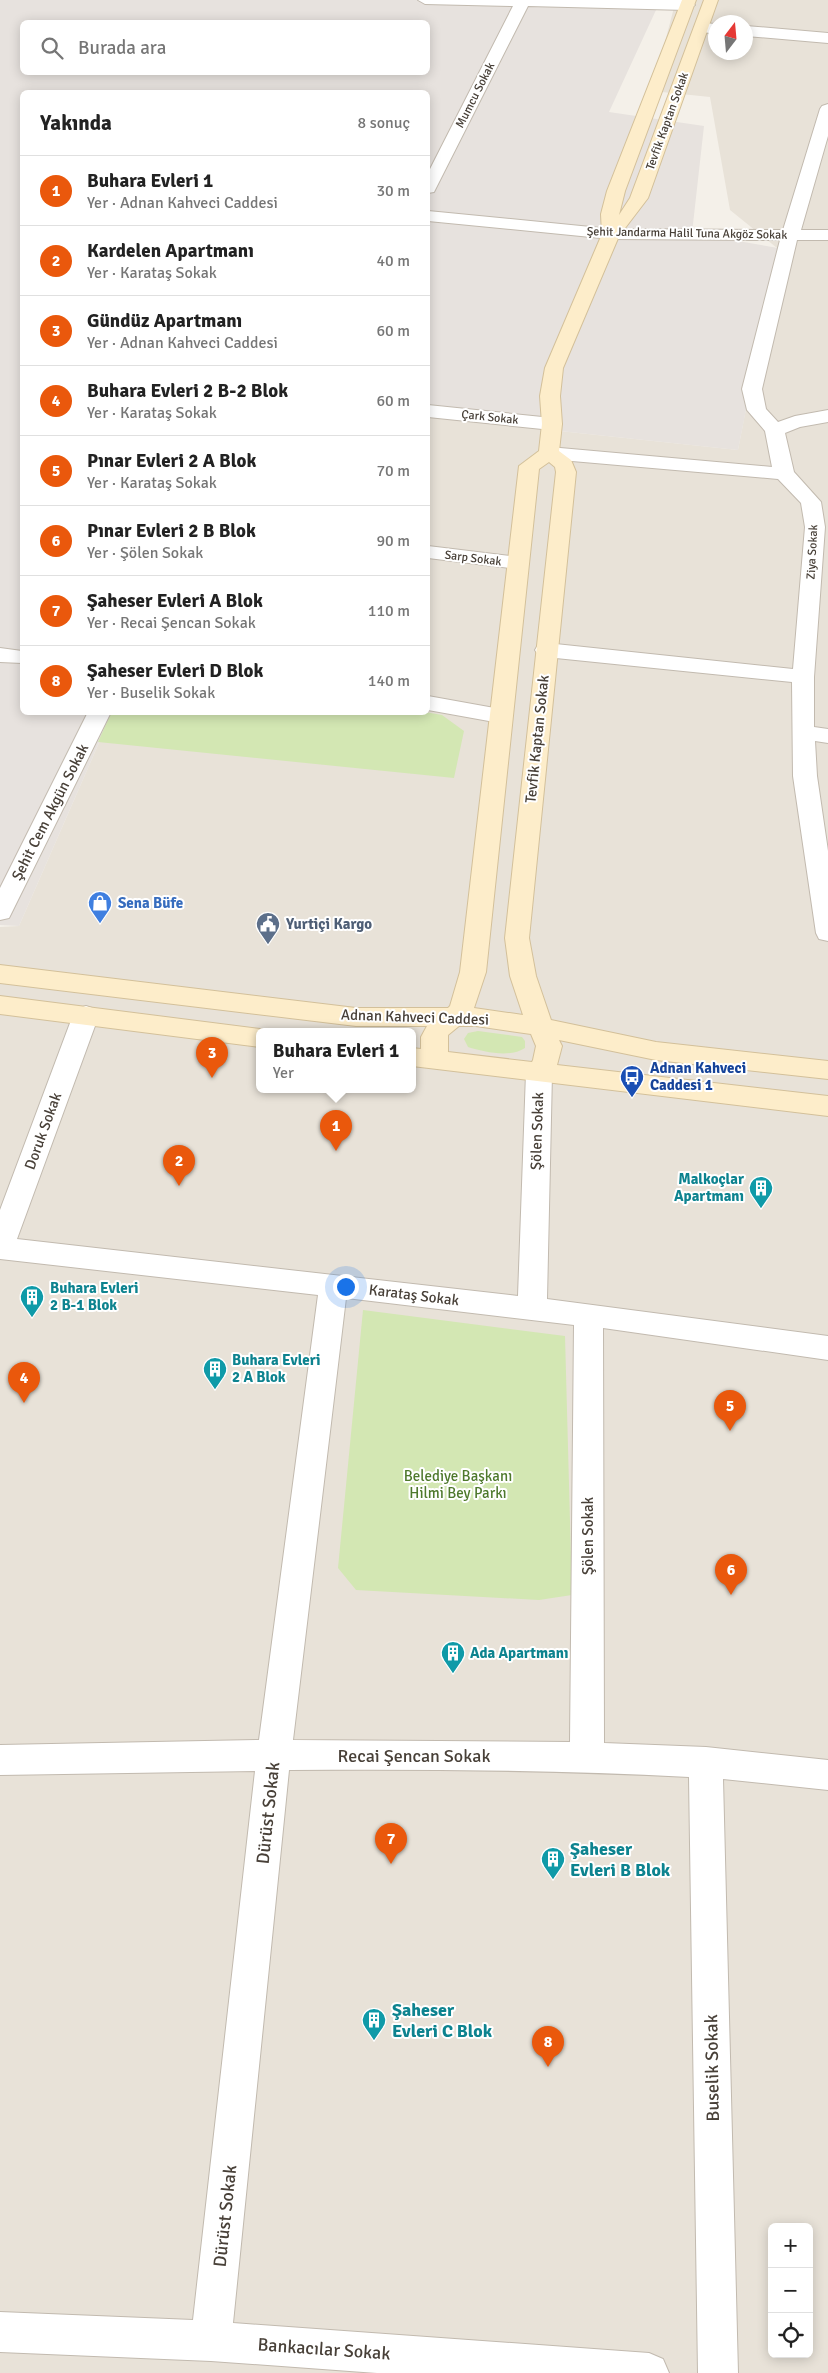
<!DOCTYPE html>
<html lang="tr">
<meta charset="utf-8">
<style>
:root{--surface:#fff;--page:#f6f6f6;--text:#222;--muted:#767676;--line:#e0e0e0;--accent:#ea580c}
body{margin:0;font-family:Signika,sans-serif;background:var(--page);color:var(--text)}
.controls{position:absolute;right:15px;bottom:15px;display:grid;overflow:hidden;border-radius:8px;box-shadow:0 2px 12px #0003}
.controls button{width:45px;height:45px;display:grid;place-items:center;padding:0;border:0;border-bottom:1px solid var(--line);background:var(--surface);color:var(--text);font:25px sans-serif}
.compass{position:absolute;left:708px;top:15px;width:45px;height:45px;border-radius:50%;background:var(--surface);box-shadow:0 2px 12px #0003;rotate:16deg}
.you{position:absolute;left:345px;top:1286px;width:18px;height:18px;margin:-12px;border:4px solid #fff;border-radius:50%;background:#1a73e8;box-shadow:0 0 0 8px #1a73e833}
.badge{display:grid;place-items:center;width:32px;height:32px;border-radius:50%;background:var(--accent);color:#fff;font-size:16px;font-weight:700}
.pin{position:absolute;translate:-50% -41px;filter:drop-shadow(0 1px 2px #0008)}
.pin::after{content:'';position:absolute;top:26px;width:18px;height:15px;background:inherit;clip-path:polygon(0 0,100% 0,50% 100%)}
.popup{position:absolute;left:256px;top:1028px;width:160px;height:65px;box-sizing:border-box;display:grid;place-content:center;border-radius:8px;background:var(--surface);filter:drop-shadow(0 1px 4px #0005);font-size:16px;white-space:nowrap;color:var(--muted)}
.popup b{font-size:19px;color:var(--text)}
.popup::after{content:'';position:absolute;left:50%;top:100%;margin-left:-10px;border:10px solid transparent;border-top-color:var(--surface)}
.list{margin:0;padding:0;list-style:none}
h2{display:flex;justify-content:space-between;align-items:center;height:65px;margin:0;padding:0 20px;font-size:21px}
h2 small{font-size:16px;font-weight:400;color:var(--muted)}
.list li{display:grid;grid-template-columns:32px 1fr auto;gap:15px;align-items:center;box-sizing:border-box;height:70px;padding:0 20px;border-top:1px solid var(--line)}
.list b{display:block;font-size:19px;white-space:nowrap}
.list p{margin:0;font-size:16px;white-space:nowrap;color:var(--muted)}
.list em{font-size:16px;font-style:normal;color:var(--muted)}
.icon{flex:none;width:28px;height:28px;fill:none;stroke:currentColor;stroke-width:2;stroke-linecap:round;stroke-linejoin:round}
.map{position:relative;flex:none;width:828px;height:2373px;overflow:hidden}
.search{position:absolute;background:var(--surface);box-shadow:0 2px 12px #0003;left:20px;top:20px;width:410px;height:55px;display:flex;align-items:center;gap:12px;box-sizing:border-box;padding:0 18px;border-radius:8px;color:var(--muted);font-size:19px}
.panel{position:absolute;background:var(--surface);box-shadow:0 2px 12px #0003;left:20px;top:90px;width:410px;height:625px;border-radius:8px}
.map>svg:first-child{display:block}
.residential{fill:#e8e2d8;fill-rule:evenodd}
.industrial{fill:#e7e2de;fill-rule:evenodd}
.green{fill:#d3e7b3}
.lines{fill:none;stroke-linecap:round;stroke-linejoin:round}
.street-casing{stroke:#c2baaf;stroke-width:2}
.secondary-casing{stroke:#d3c09a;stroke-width:2}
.street{fill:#fff;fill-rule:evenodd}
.secondary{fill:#fdedca;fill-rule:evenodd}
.labels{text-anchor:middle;stroke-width:4;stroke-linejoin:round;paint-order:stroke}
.far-street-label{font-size:12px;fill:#484038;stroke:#fff}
.street-label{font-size:15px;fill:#484038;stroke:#fff}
.shop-label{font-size:15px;font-weight:bold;fill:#366cbe;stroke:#fff;text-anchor:start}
.service-label{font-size:15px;font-weight:bold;fill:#4e5e75;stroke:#fff;text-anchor:start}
.transit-label{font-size:15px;font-weight:bold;fill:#164399;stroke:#fff;text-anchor:start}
.culture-label{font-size:15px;font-weight:bold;fill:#0d838f;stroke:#fff;text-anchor:start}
.park-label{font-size:15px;fill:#4e792c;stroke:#fff}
.near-street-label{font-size:18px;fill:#484038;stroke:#fff}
.near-culture-label{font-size:18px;font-weight:bold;fill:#0d838f;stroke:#fff;text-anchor:start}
</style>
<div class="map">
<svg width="828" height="2373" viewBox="0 0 828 2373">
<rect width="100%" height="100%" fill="#f4f0e9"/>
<path class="residential" d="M 676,0 L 828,0 L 828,2373 L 0,2373 L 0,927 L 19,926 L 112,713 L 428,712 L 428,417 L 738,450 L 777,248 L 730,210 L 710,97 L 652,91 ZM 716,22 L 746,22 L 746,52 L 716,52 ZM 260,1032 L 412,1032 L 412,1090 L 260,1090 ZM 772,2227 L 809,2227 L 809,2354 L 772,2354 Z"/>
<path class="industrial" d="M 0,0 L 525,0 L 656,10 L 609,112 L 704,126 L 692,233 L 778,248 L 738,450 L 428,417 L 428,92 L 22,92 L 22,712 L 112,713 L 19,926 L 0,925 ZM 22,22 L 428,22 L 428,72 L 22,72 Z"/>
<path class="green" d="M 111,713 L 425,712 L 442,715 L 464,731 L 454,778 L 98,742 Z
M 478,1031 L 522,1037 L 525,1041 L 525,1048 C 510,1058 484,1052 468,1047 L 464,1039 L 468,1033 Z
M 363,1310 L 565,1336 L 572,1595 L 539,1600 L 356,1590 L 338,1568 Z"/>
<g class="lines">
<g class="street-casing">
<path id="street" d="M 418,0 L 687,0 L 695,5 L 687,10 L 528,6 L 436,188 L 434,192 L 428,193 L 428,173 L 513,6 L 425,4 Z
M 702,23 L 716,24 L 716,34 L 697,31 L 694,28 L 697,25 Z
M 746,26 L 828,33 L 828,43 L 746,36 Z
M 828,104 L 828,136 L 801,230 L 828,230 L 828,240 L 797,240 L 762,389 L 766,409 L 778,422 L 795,416 L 828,410 L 828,422 L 800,427 L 785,433 L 794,472 L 821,502 L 825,527 L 814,677 L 814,727 L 828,729 L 828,743 L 815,741 L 817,776 L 828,851 L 828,941 L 819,939 L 816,933 L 793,776 L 792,682 L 546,657 L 538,655 L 535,650 L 538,645 L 546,643 L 793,669 L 805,527 L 801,503 L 778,479 L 549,459 L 542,457 L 539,453 L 542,449 L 549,447 L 772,467 L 765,431 L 747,410 L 742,389 L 780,240 L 611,239 L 428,221 L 428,211 L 611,229 L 783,230 L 820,109 L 822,106 Z
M 428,405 L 552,418 L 559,420 L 562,424 L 559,428 L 552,430 L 428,417 Z
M 428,546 L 519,557 L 526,559 L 529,563 L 526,567 L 519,569 L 428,558 Z
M 0,648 L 22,651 L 22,663 L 0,662 Z
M 428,696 L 500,709 L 508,711 L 511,716 L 508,721 L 500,723 L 428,710 Z
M 88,712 L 111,712 L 12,912 L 9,918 L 0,920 L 0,888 Z
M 86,1006 L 95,1009 L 99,1015 L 17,1239 L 518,1296 L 526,1073 L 530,1066 L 539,1064 L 548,1066 L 552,1073 L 547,1299 L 828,1336 L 828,1360 L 603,1328 L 604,1743 L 706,1747 L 828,1760 L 828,1790 L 723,1779 L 738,2373 L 698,2373 L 689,1777 C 556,1770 423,1769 289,1770 L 233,2323 L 649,2353 L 663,2359 L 669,2373 L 377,2373 L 211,2361 L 0,2352 L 0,2312 L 193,2320 L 255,1771 L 0,1775 L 0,1745 L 259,1740 L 318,1295 L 0,1259 L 0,1210 L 73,1015 L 77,1009 ZM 346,1298 L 574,1325 L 570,1742 L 293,1740 Z"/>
</g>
<g class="secondary-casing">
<path id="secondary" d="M 682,0 L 696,0 L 625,191 L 619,215 L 630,198 L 704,0 L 718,0 L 648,198 L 619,236 L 563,368 L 560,396 L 562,424 L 559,451 L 571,460 L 576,472 L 529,938 L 536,976 L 551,1020 L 656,1042 L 828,1061 L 828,1079 L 656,1060 L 559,1040 L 562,1046 L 557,1065 L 828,1096 L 828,1116 L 412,1066 L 412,1048 L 421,1049 L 421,1037 L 427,1026 L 356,1026 L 0,983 L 0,965 L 356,1008 L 448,1008 L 450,1006 L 460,972 L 519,466 L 539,451 L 542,424 L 540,396 L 545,368 L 602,234 L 601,214 L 607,191 ZM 549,462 L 555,467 L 556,472 L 505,938 L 510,976 L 523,1015 L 474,1008 L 486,972 L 539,469 ZM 459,1026 L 476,1026 L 531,1034 L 536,1046 L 533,1060 L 532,1062 L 448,1052 L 448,1035 Z
M 0,996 L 260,1029 L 270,1032 L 260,1032 L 260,1047 L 0,1014 Z"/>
</g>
<use href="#street" class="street"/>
<use href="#secondary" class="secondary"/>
</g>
<defs>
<g id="shop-pin" transform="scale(1.25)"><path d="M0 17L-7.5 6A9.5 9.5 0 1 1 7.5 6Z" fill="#3f7fe0" stroke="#fff"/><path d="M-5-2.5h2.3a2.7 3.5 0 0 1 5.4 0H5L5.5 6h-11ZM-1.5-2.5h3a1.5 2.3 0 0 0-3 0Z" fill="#fff"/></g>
<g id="civic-pin" transform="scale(1.25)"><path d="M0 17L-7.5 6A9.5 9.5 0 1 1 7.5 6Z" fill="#5c6f8a" stroke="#fff"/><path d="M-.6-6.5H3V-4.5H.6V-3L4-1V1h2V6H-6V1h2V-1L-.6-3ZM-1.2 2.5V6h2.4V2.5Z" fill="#fff"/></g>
<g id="bus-pin" transform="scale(1.25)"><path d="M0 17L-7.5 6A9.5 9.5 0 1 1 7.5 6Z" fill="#1a4fb4" stroke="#fff"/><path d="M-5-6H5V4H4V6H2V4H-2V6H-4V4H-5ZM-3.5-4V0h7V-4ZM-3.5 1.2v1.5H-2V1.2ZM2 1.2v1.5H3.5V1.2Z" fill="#fff"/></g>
<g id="building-pin" transform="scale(1.25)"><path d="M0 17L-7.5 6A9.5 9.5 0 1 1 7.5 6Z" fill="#0f9aa8" stroke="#fff"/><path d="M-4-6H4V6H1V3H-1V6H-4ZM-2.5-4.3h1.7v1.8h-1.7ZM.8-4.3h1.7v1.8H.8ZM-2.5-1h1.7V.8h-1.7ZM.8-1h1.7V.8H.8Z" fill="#fff"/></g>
</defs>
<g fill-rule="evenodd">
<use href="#shop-pin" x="100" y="903"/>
<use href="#civic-pin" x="268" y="924"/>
<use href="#bus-pin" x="632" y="1077"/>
<use href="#building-pin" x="761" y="1188"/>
<use href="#building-pin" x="32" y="1297"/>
<use href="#building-pin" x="215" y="1369"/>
<use href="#building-pin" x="453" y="1653"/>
<use href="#building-pin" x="553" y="1859"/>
<use href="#building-pin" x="374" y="2020"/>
</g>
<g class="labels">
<g class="far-street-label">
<text transform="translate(475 95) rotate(-63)" y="4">Mumcu Sokak</text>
<text transform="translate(667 121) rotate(-70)" y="4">Tevfik Kaptan Sokak</text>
<text transform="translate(687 233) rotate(1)" y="4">Şehit Jandarma Halil Tuna Akgöz Sokak</text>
<text transform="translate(490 417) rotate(6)" y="4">Çark Sokak</text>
<text transform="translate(812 552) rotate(-87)" y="4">Ziya Sokak</text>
<text transform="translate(473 558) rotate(7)" y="4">Sarp Sokak</text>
</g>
<g class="street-label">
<text transform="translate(537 739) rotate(-84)" y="5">Tevfik Kaptan Sokak</text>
<text transform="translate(50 812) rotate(-63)" y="5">Şehit Cem Akgün Sokak</text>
<text transform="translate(415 1017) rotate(2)" y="5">Adnan Kahveci Caddesi</text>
<text transform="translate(43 1131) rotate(-70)" y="5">Doruk Sokak</text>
<text transform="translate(537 1131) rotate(-88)" y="5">Şölen Sokak</text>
<text transform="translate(414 1295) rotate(7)" y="5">Karataş Sokak</text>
<text transform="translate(588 1536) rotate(-90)" y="5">Şölen Sokak</text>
</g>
<g class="shop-label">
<text x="118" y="908">Sena Büfe</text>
</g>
<g class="service-label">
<text x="286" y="929">Yurtiçi Kargo</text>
</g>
<g class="transit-label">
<text x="650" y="1073">Adnan Kahveci<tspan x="650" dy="17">Caddesi 1</tspan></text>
</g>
<g class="culture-label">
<text x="744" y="1184" text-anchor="end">Malkoçlar<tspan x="744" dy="17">Apartmanı</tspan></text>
<text x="50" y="1293">Buhara Evleri<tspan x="50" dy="17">2 B-1 Blok</tspan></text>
<text x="232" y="1365">Buhara Evleri<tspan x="232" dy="17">2 A Blok</tspan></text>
<text x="470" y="1658">Ada Apartmanı</text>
</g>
<g class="park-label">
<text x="458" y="1481">Belediye Başkanı<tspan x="458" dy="17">Hilmi Bey Parkı</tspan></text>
</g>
<g class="near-street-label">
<text x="414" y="1762">Recai Şencan Sokak</text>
<text transform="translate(268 1813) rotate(-84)" y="6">Dürüst Sokak</text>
<text transform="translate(712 2068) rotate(-91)" y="6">Buselik Sokak</text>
<text transform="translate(225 2216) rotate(-84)" y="6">Dürüst Sokak</text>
<text transform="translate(324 2349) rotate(4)" y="6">Bankacılar Sokak</text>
</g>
<g class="near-culture-label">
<text x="570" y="1855">Şaheser<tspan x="570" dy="21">Evleri B Blok</tspan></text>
<text x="392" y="2016">Şaheser<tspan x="392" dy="21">Evleri C Blok</tspan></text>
</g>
</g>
</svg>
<div class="controls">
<button>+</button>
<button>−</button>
<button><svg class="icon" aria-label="locate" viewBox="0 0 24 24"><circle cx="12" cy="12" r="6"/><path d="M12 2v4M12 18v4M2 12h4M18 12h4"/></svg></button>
</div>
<svg class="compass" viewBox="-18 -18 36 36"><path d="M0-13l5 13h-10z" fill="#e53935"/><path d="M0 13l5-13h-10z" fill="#767676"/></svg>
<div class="you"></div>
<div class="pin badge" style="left:336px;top:1151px">1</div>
<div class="popup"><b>Buhara Evleri 1</b>Yer</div>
<div class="pin badge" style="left:179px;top:1186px">2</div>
<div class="pin badge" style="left:212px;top:1078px">3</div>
<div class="pin badge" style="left:24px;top:1403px">4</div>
<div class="pin badge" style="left:730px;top:1431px">5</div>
<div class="pin badge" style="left:731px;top:1595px">6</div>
<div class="pin badge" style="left:391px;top:1864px">7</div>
<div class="pin badge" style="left:548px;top:2067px">8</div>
<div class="search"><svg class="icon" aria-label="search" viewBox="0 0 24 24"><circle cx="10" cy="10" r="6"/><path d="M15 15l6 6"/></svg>Burada ara</div>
<section class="panel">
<h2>Yakında<small>8 sonuç</small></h2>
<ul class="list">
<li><span class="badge">1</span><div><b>Buhara Evleri 1</b><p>Yer · Adnan Kahveci Caddesi</p></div><em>30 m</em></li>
<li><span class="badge">2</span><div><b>Kardelen Apartmanı</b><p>Yer · Karataş Sokak</p></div><em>40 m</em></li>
<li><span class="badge">3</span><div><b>Gündüz Apartmanı</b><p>Yer · Adnan Kahveci Caddesi</p></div><em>60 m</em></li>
<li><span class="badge">4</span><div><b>Buhara Evleri 2 B-2 Blok</b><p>Yer · Karataş Sokak</p></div><em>60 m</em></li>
<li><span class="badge">5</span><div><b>Pınar Evleri 2 A Blok</b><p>Yer · Karataş Sokak</p></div><em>70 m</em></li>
<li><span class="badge">6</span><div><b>Pınar Evleri 2 B Blok</b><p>Yer · Şölen Sokak</p></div><em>90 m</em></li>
<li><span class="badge">7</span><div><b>Şaheser Evleri A Blok</b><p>Yer · Recai Şencan Sokak</p></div><em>110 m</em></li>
<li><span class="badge">8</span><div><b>Şaheser Evleri D Blok</b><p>Yer · Buselik Sokak</p></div><em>140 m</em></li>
</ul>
</section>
</div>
